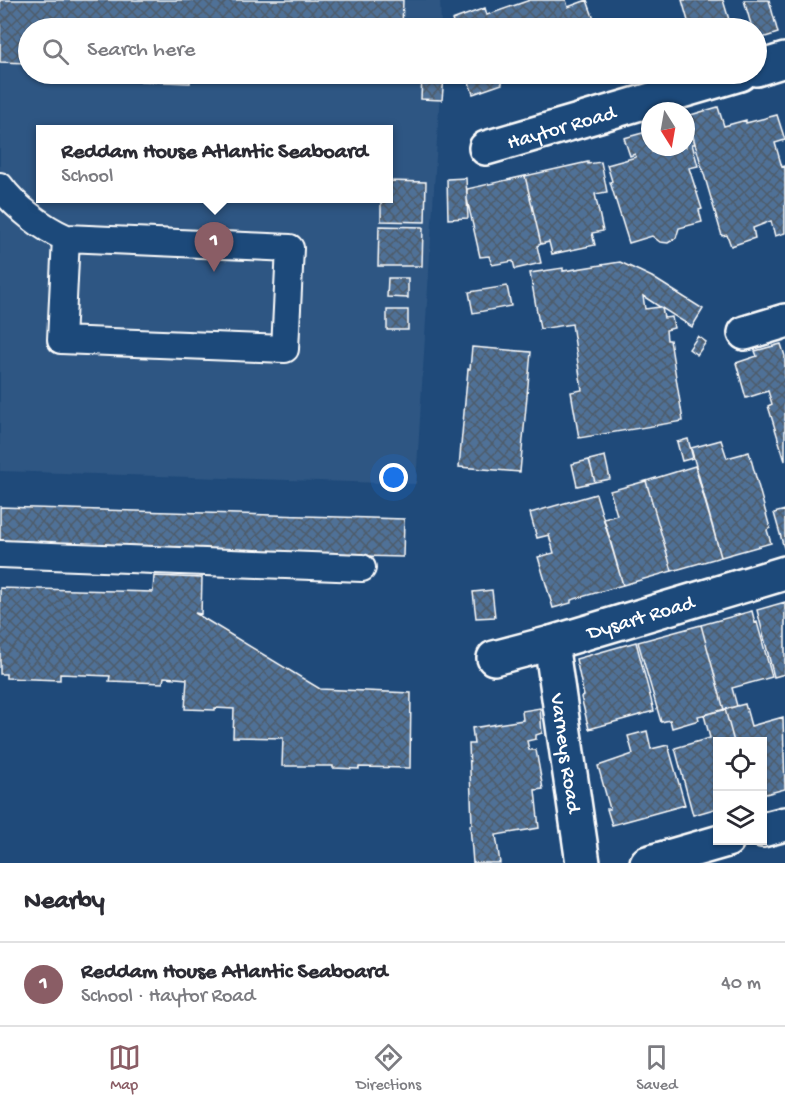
<!DOCTYPE html>
<meta charset="utf-8">
<style>
:root{--surface:#fff;--page:#f2f2f3;--text:#2b2b33;--muted:#7c7c81;--line:#e1e1e2;--accent:#8a5d65}
body{margin:0;font-family:"Gochi Hand",sans-serif;background:var(--page);color:var(--text)}
.controls{position:absolute;right:18px;bottom:18px;display:grid;overflow:hidden;border-radius:0px;box-shadow:0 2px 4px #0004}
.controls button{width:54px;height:54px;display:grid;place-items:center;padding:0;border:0;border-bottom:2px solid var(--line);background:var(--surface);color:var(--text);font:30px sans-serif}
.compass{position:absolute;left:641px;top:102px;width:54px;height:54px;border-radius:50%;background:var(--surface);box-shadow:0 2px 4px #0004;rotate:169deg}
.you{position:absolute;left:394px;top:478px;width:21px;height:21px;margin:-15px;border:4px solid #fff;border-radius:50%;background:#1a73e8;box-shadow:0 0 0 9px #1a73e833}
.badge{display:grid;place-items:center;width:39px;height:39px;border-radius:50%;background:var(--accent);color:#fff;font-size:20px;font-weight:700}
.pin{position:absolute;translate:-50% -50px;filter:drop-shadow(0 2px 3px #0008)}
.pin::after{content:'';position:absolute;top:32px;width:21px;height:18px;background:inherit;clip-path:polygon(0 0,100% 0,50% 100%)}
.popup{position:absolute;left:36px;top:125px;width:357px;height:78px;box-sizing:border-box;display:grid;place-content:center;border-radius:0px;background:var(--surface);filter:drop-shadow(0 2px 4px #0005);font-size:20px;white-space:nowrap;color:var(--muted)}
.popup b{font-size:22px;color:var(--text)}
.popup::after{content:'';position:absolute;left:50%;top:100%;margin-left:-12px;border:12px solid transparent;border-top-color:var(--surface)}
.list{margin:0;padding:0;list-style:none}
h2{display:flex;justify-content:space-between;align-items:center;height:78px;margin:0;padding:0 24px;font-size:26px}
h2 small{font-size:20px;font-weight:400;color:var(--muted)}
.list li{display:grid;grid-template-columns:39px 1fr auto;gap:18px;align-items:center;box-sizing:border-box;height:84px;padding:0 24px;border-top:2px solid var(--line)}
.list b{display:block;font-size:22px;white-space:nowrap}
.list p{margin:0;font-size:20px;white-space:nowrap;color:var(--muted)}
.list em{font-size:20px;font-style:normal;color:var(--muted)}
.icon{flex:none;width:33px;height:33px;fill:none;stroke:currentColor;stroke-width:2;stroke-linecap:round;stroke-linejoin:round}
.map{position:relative;flex:none;width:785px;height:863px;overflow:hidden}
.search{position:absolute;background:var(--surface);box-shadow:0 2px 4px #0004;left:18px;right:18px;top:18px;height:66px;display:flex;align-items:center;gap:15px;box-sizing:border-box;padding:0 21px;border-radius:33px;color:var(--muted);font-size:22px}
.sheet{height:162px;background:var(--surface)}
nav{display:flex;justify-content:space-around;align-items:center;box-sizing:border-box;height:84px;border-top:2px solid var(--line);background:var(--surface);font-size:16px;color:var(--muted)}
nav a{display:grid;justify-items:center;gap:3px}
nav .on{color:var(--accent)}
.map>svg:first-child{display:block}
.built{fill:#2e5683;fill-rule:evenodd}
.building{fill:url(#building-cross-hatch);stroke:#fff;stroke-width:1.5;fill-rule:evenodd}
.lines{fill:none;stroke-linecap:round;stroke-linejoin:round}
.service-casing{stroke:#fff;stroke-width:30}
.minor-casing{stroke:#fff;stroke-width:38}
.service{stroke:#1f4a7a;stroke-width:26}
.minor{stroke:#1f4a7a;stroke-width:33}
.labels{text-anchor:middle;stroke-width:4.5;stroke-linejoin:round;paint-order:stroke}
.street-label{font-size:21px;fill:#fff;stroke:#1f4a7a}
</style>
<div class="map">
<svg width="785" height="863" viewBox="0 0 785 863">
<defs>
<pattern id="building-cross-hatch" width="8" height="8" patternUnits="userSpaceOnUse" patternTransform="scale(1.5)"><rect width="8" height="8" fill="#507197"/><path d="M0 0l8 8M0 8l8-8" fill="none" stroke="#4e5b6a"/></pattern>
</defs>
<rect width="100%" height="100%" fill="#1f4a7a"/>
<filter id="ink" filterUnits="userSpaceOnUse"><feTurbulence type="fractalNoise" baseFrequency=".0167" numOctaves="2"/><feDisplacementMap in="SourceGraphic" scale="12" xChannelSelector="R" yChannelSelector="G"/><feConvolveMatrix kernelMatrix="1 2 1 2 8 2 1 2 1" color-interpolation-filters="sRGB"/></filter>
<g filter="url(#ink)">
<path class="built" d="M 0,0 L 440,0 L 441,28 L 28,28 L 28,74 L 441,74 L 416,484 L 0,471 ZM 40,130 L 388,130 L 388,198 L 40,198 Z"/>
<path class="building" d="M 0,0 L 403,0 L 402,28 L 28,28 L 28,63 L 0,62 Z
M 530,0 L 566,0 L 568,7 L 587,0 L 597,28 L 455,28 L 452,20 L 485,8 L 487,15 Z
M 682,0 L 723,0 L 730,23 L 711,28 L 690,28 Z
M 744,0 L 769,0 L 778,33 L 756,40 L 756,28 L 752,28 Z
M 140,74 L 190,74 L 190,83 L 140,81 Z
M 466,74 L 523,74 L 502,81 L 502,84 L 473,94 Z
M 422,76 L 444,77 L 442,100 L 421,99 Z
M 718,107 L 724,126 L 746,120 L 746,123 L 777,115 L 785,140 L 775,143 L 782,167 L 785,166 L 785,233 L 775,236 L 771,221 L 753,228 L 755,238 L 731,246 L 727,235 L 722,236 L 687,116 Z
M 686,112 L 695,144 L 692,144 L 698,166 L 689,168 L 702,209 L 699,210 L 702,222 L 679,228 L 676,238 L 668,243 L 660,242 L 652,236 L 629,243 L 610,182 L 612,181 L 607,165 L 636,157 L 635,154 L 630,156 L 624,138 L 650,131 L 650,147 L 658,148 L 651,150 L 652,152 L 670,147 L 686,147 Z
M 588,162 L 588,164 L 601,162 L 607,192 L 595,194 L 603,231 L 592,233 L 595,245 L 552,254 L 549,242 L 541,244 L 525,176 Z
M 525,176 L 541,244 L 537,246 L 541,263 L 515,269 L 513,261 L 492,265 L 489,256 L 480,257 L 467,199 L 467,189 Z
M 466,178 L 468,218 L 448,219 L 447,179 Z
M 388,181 L 426,182 L 425,222 L 381,221 L 381,198 L 388,198 Z
M 379,226 L 423,227 L 422,266 L 378,266 Z
M 620,262 L 652,277 L 703,309 L 692,327 L 662,308 L 664,318 L 672,317 L 674,328 L 666,330 L 667,340 L 670,340 L 683,421 L 579,438 L 571,392 L 582,390 L 572,324 L 540,329 L 530,273 L 563,268 L 563,271 ZM 643,296 L 660,307 L 645,309 Z
M 388,278 L 408,278 L 408,298 L 387,297 Z
M 507,286 L 511,306 L 473,313 L 469,292 Z
M 387,310 L 408,310 L 408,330 L 387,330 Z
M 698,336 L 706,342 L 697,355 L 689,349 Z
M 781,344 L 785,356 L 785,461 L 768,406 L 772,404 L 768,391 L 746,398 L 736,363 L 757,356 L 755,351 Z
M 472,347 L 531,352 L 520,472 L 459,467 L 468,369 L 470,369 Z
M 688,439 L 693,458 L 682,461 L 677,442 Z
M 721,440 L 727,458 L 749,452 L 770,528 L 767,530 L 771,543 L 721,557 L 691,448 Z
M 605,456 L 610,479 L 595,482 L 589,460 Z
M 589,460 L 595,482 L 577,486 L 572,464 Z
M 695,466 L 721,557 L 672,571 L 646,481 Z
M 646,481 L 672,571 L 623,585 L 604,519 L 617,515 L 610,491 Z
M 596,494 L 623,585 L 571,600 L 571,603 L 553,608 L 538,557 L 554,553 L 549,535 L 537,538 L 530,513 Z
M 0,507 L 404,519 L 403,557 L 0,547 Z
M 785,510 L 785,548 L 784,548 L 774,513 Z
M 154,576 L 202,578 L 201,614 L 195,613 L 320,689 L 411,693 L 410,768 L 359,767 L 359,769 L 333,768 L 333,766 L 282,766 L 283,738 L 233,737 L 234,709 L 215,708 L 215,710 L 185,709 L 187,679 L 164,677 L 163,683 L 109,681 L 110,676 L 60,674 L 60,680 L 6,678 L 6,674 L 0,674 L 0,588 L 153,592 Z
M 492,590 L 495,617 L 476,618 L 473,592 Z
M 785,602 L 785,674 L 774,677 L 757,610 Z
M 752,611 L 755,623 L 757,622 L 772,677 L 732,688 L 737,706 L 724,710 L 701,625 Z
M 701,625 L 724,710 L 698,716 L 699,720 L 672,728 L 670,720 L 661,722 L 638,642 Z
M 636,642 L 654,711 L 589,729 L 581,697 L 584,696 L 576,659 Z
M 745,704 L 751,726 L 783,717 L 785,789 L 762,795 L 762,742 L 734,742 L 725,709 Z
M 540,708 L 542,733 L 536,735 L 536,739 L 527,741 L 529,750 L 536,750 L 543,789 L 535,790 L 539,828 L 496,835 L 500,863 L 473,863 L 470,825 L 472,824 L 469,744 L 474,744 L 472,728 L 523,720 L 522,711 Z
M 725,709 L 734,742 L 718,742 L 718,808 L 693,815 L 675,748 L 710,738 L 704,715 Z
M 647,731 L 651,749 L 668,745 L 685,805 L 612,825 L 607,809 L 610,809 L 598,766 L 633,754 L 628,736 Z"/>
<g class="lines">
<g class="service-casing">
<path id="service" d="M 0,186 C 15,207 43,228 66,238 L 290,248 L 285,349 L 61,340 L 66,238
M 0,554 L 362,568"/>
</g>
<g class="minor-casing">
<g id="minor">
<path d="M 756,69 L 785,60"/>
<path id="s1" d="M 486,148 L 740,74"/>
<path d="M 745,333 L 785,321"/>
<path id="s2" d="M 551,643 L 583,863"/>
<path id="s3" d="M 494,658 L 551,643 L 785,573"/>
<path d="M 762,830 L 785,824"/>
<path d="M 647,863 L 727,840"/>
</g>
</g>
<use href="#service" class="service"/>
<use href="#minor" class="minor"/>
</g>
</g>
<g class="labels">
<g class="street-label">
<text dy="7" stroke="none"><textPath href="#s1" startOffset="78">Haytor Road</textPath></text>
<text dy="7" stroke="none"><textPath href="#s3" startOffset="152">Dysart Road</textPath></text>
<text dy="7" stroke="none"><textPath href="#s2" startOffset="111">Varneys Road</textPath></text>
</g>
</g>
</svg>
<div class="controls">
<button><svg class="icon" aria-label="locate" viewBox="0 0 24 24"><circle cx="12" cy="12" r="6"/><path d="M12 2v4M12 18v4M2 12h4M18 12h4"/></svg></button>
<button><svg class="icon" aria-label="layers" viewBox="0 0 24 24"><path d="M12 4l9 5-9 5-9-5zM3 14l9 5 9-5"/></svg></button>
</div>
<svg class="compass" viewBox="-18 -18 36 36"><path d="M0-13l5 13h-10z" fill="#e53935"/><path d="M0 13l5-13h-10z" fill="#7c7c81"/></svg>
<div class="you"></div>
<div class="pin badge" style="left:214px;top:272px">1</div>
<div class="popup"><b>Reddam House Atlantic Seaboard</b>School</div>
<div class="search"><svg class="icon" aria-label="search" viewBox="0 0 24 24"><circle cx="10" cy="10" r="6"/><path d="M15 15l6 6"/></svg>Search here</div>
</div>
<section class="sheet">
<h2>Nearby<small></small></h2>
<ul class="list">
<li><span class="badge">1</span><div><b>Reddam House Atlantic Seaboard</b><p>School · Haytor Road</p></div><em>40 m</em></li>
</ul>
</section>
<nav>
<a class="on"><svg class="icon" aria-label="map" viewBox="0 0 24 24"><path d="M3 6l6-2 6 2 6-2v14l-6 2-6-2-6 2zM9 4v14M15 6v14"/></svg>Map</a>
<a><svg class="icon" aria-label="directions" viewBox="0 0 24 24"><path d="M12 3l9 9-9 9-9-9zM9 14v-3h6M13 9l2 2-2 2"/></svg>Directions</a>
<a><svg class="icon" aria-label="saved" viewBox="0 0 24 24"><path d="M7 4h10v16l-5-4-5 4z"/></svg>Saved</a>
</nav>
